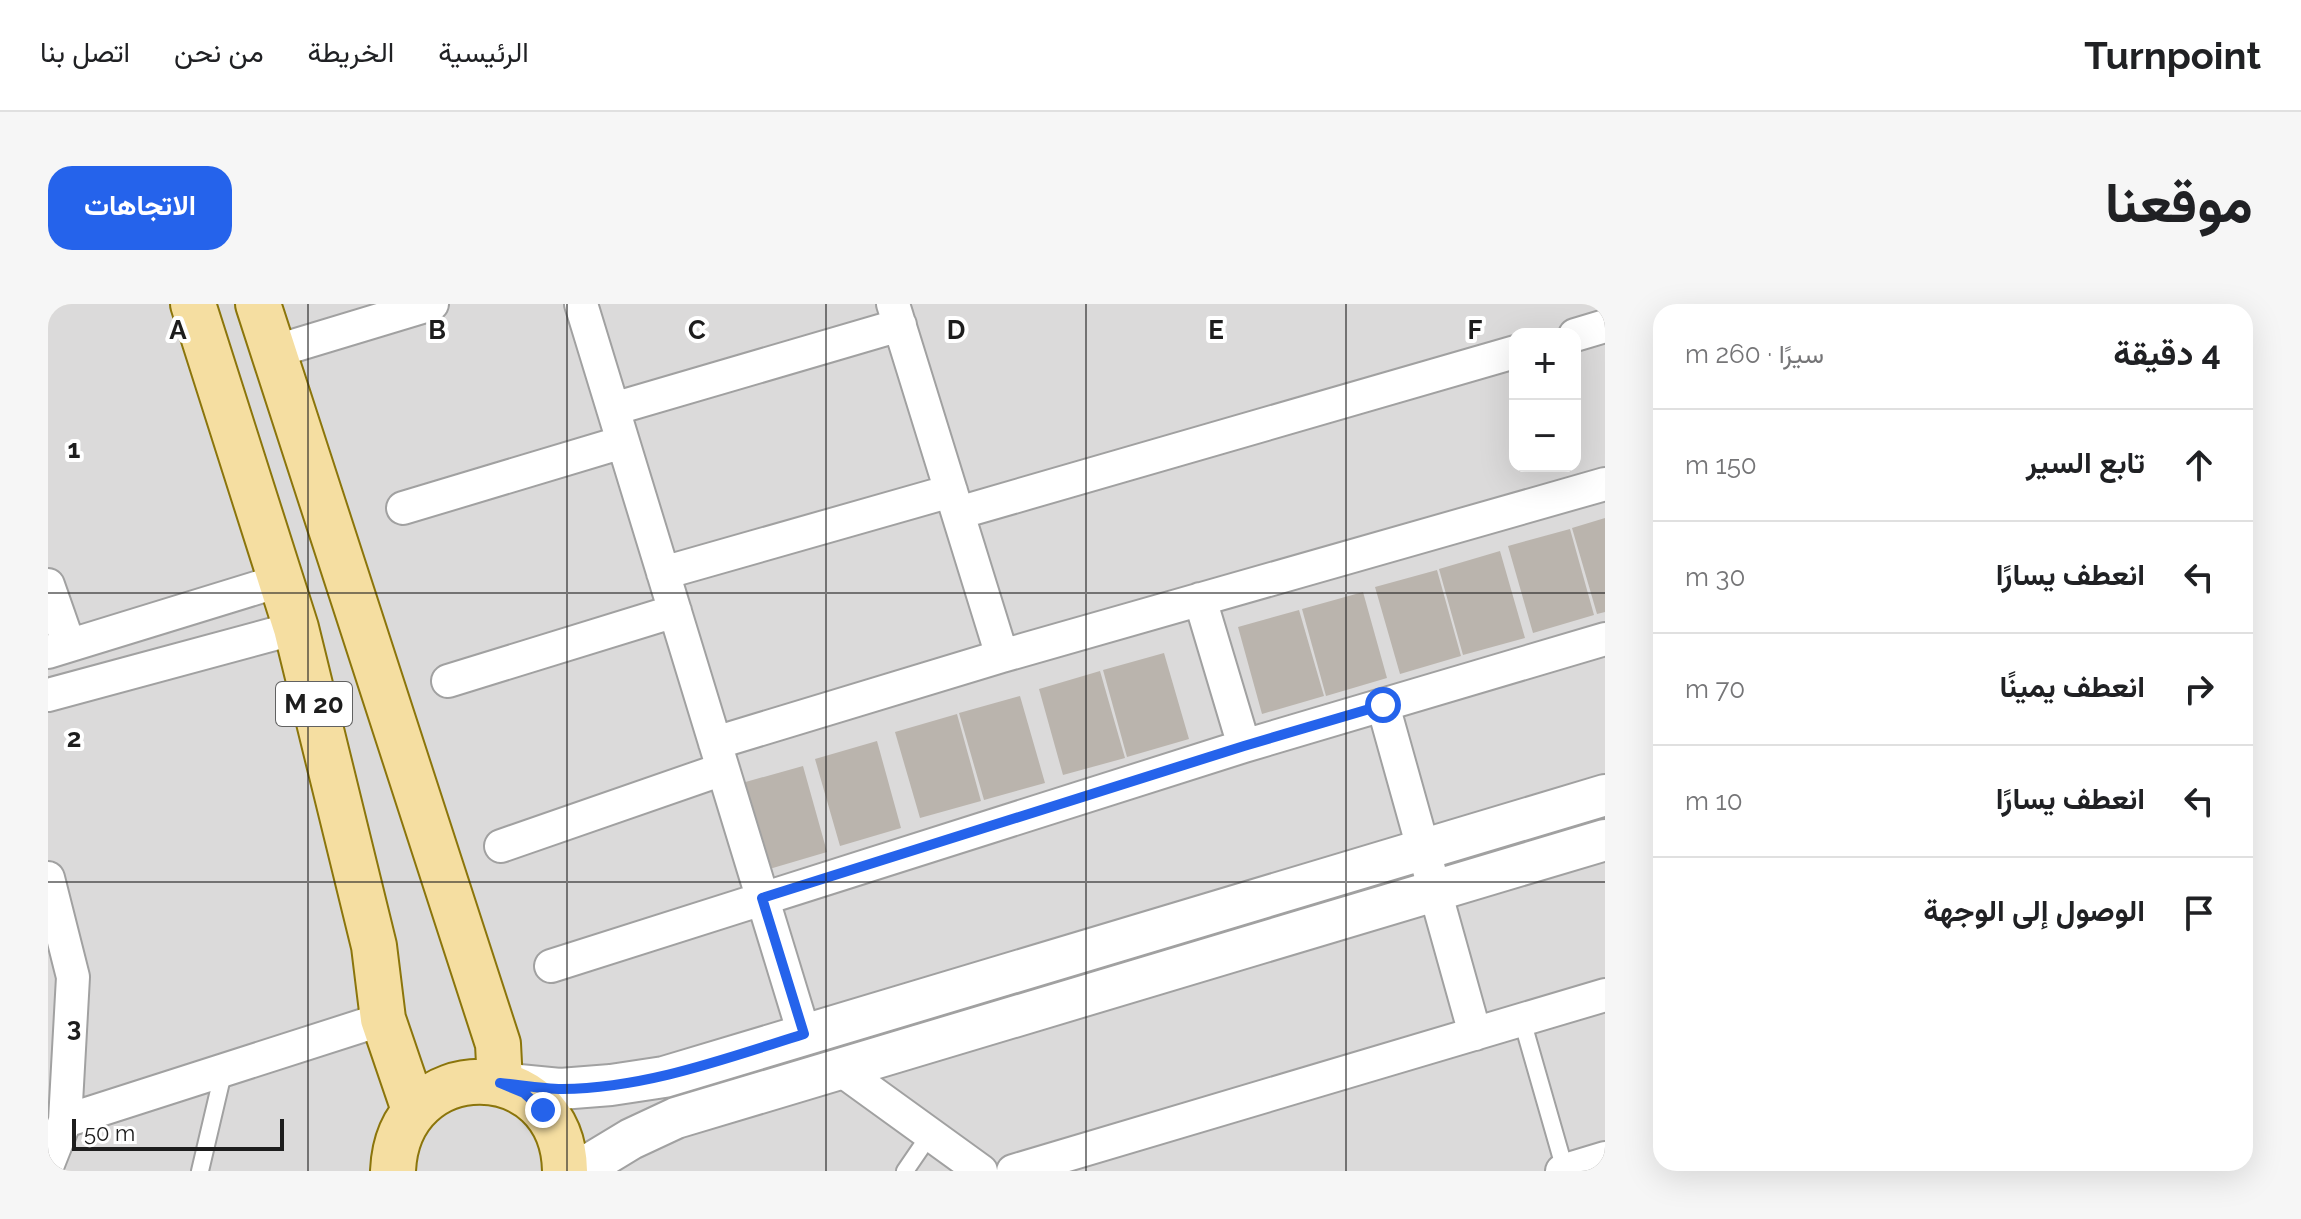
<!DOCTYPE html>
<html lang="ar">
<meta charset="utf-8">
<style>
:root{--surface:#fff;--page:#f6f6f6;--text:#202124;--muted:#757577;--line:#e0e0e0;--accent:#2563eb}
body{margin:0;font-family:Raleway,Vazirmatn,sans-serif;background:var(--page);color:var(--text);direction:rtl}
.controls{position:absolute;right:24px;top:24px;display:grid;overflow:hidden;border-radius:16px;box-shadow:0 8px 32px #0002}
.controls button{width:72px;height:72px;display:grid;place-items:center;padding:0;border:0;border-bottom:2px solid var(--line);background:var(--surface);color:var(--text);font:40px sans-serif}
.scale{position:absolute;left:24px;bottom:20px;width:212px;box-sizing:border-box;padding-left:8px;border:4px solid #1d1d1d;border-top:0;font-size:22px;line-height:28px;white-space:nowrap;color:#1d1d1d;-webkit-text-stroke:6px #fff;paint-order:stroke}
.stop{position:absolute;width:24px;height:24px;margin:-18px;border:6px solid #2563eb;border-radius:50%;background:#fff}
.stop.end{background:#2563eb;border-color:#fff;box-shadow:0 2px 8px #0008}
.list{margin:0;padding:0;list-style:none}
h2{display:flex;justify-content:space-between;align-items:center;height:104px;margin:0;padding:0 32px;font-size:34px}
h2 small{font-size:26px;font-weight:400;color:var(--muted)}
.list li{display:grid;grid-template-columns:52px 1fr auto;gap:24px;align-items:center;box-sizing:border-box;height:112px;padding:0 32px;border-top:2px solid var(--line)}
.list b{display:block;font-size:30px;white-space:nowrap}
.list em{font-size:26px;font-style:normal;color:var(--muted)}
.icon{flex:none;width:44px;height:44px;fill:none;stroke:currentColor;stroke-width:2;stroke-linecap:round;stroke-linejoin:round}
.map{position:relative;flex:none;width:1557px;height:867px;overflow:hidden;direction:ltr;border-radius:24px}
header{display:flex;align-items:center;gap:48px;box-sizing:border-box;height:112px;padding:0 40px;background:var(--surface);border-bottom:2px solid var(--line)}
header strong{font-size:38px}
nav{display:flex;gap:44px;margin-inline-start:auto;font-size:28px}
.intro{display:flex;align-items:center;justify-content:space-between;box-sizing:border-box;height:192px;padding:0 48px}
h1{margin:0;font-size:56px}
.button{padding:20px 36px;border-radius:24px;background:var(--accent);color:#fff;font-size:28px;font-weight:700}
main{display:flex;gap:48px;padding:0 48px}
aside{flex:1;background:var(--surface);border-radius:24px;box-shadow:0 8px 32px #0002}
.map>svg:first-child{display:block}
.residential{fill:#dbdada;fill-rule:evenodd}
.building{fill:#bab4ad}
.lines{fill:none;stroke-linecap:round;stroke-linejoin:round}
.service-casing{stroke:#a1a1a1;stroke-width:20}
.minor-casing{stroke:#a1a1a1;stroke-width:36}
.tertiary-casing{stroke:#a1a1a1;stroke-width:44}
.primary-casing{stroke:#8b750b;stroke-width:48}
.service{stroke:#fff;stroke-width:16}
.minor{stroke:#fff;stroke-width:32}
.tertiary{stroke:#fff;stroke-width:40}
.primary{stroke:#f5dea1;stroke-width:44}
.route{stroke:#2563eb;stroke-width:10}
.grid{fill:none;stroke:#1d1d1d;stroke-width:2;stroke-opacity:0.55}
.labels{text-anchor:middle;stroke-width:8;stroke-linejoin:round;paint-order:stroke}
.shield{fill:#fff;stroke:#616161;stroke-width:2}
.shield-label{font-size:26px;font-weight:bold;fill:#1d1d1d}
.grid-label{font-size:26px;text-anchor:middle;font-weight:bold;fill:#1d1d1d;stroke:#fff;stroke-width:8;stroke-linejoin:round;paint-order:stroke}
</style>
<header>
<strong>Turnpoint</strong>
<nav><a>الرئيسية</a><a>الخريطة</a><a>من نحن</a><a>اتصل بنا</a></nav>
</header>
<div class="intro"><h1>موقعنا</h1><a class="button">الاتجاهات</a></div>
<main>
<aside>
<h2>4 دقيقة<small>سيرًا · 260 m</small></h2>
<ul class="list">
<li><svg class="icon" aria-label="ahead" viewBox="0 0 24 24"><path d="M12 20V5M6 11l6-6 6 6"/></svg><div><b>تابع السير</b></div><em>150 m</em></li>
<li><svg class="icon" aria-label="left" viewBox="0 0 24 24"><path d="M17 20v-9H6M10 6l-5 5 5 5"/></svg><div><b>انعطف يسارًا</b></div><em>30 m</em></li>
<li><svg class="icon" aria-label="right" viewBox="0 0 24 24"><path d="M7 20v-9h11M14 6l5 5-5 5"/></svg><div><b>انعطف يمينًا</b></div><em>70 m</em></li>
<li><svg class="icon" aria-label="left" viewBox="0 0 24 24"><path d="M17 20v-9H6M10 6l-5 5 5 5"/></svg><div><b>انعطف يسارًا</b></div><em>10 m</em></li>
<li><svg class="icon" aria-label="arrive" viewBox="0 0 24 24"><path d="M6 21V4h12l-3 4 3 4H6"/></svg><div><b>الوصول إلى الوجهة</b></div></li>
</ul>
</aside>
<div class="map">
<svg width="1557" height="867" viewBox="0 0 1557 867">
<rect width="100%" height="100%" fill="#edebe3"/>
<path class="residential" d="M 0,0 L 1557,0 L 1557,867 L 0,867 ZM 1467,30 L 1527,30 L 1527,162 L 1467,162 Z"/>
<path class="building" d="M 1557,214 L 1557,308 L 1549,310 L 1524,224 Z
M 1522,225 L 1546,311 L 1485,329 L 1460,242 Z
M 1452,247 L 1477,334 L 1415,351 L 1391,265 Z
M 1389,266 L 1413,352 L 1352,370 L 1327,283 Z
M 1315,288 L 1339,374 L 1278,392 L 1254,305 Z
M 1251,306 L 1276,392 L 1214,410 L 1190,323 Z
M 1116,349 L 1141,435 L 1079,453 L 1055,366 Z
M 1052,367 L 1077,454 L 1015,471 L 991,385 Z
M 972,392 L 997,479 L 936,496 L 911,409 Z
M 909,410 L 933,497 L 872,514 L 847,428 Z
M 829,437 L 853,524 L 792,542 L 767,455 Z
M 755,462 L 779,548 L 718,566 L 694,479 Z"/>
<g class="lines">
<g class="service-casing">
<path id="service" d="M 1474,716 L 1517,866
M 152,867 L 176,765
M 857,867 L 883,829"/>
</g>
<g class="minor-casing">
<path id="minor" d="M 533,0 L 756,730
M 845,0 L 954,352
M 1527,31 L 1557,22
M 225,48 L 384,0
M 565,105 L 852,21
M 355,204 L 575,138
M 910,209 L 1467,48
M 615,269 L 903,187
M 0,281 L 21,341
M 1152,295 L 1196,442
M 0,348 L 231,277
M 400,377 L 627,307
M 0,391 L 248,324
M 1335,401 L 1427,730
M 667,439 L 954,352 L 1557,180
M 453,542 L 675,465
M 0,574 L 25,673 L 17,817 L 0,860
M 503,662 L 1196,442 L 1557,335
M 792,765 L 933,867
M 17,817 L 335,715
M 965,867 L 1557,691
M 1514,867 L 1557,854"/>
</g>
<g class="tertiary-casing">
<path id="tertiary" d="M 452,779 L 512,785 L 563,781 L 616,773 L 1557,491
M 530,867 L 583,835 L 628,814 L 1557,536"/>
</g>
<g class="primary-casing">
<path id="primary" d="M 145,0 L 248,324 L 326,642 L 335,715 L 366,806
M 210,0 L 450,740 L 452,779
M 345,867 C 350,747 515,749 517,867"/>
</g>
<use href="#service" class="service"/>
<use href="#minor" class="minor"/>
<use href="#tertiary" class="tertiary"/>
<use href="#primary" class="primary"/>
</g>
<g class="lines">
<path class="route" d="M 495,806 L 476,789 L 452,779 C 473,781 494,785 514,785 C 598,784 676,755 756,730 L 714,594 L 1196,442 L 1335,401"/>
</g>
<path class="grid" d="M 260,0 L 260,867M 519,0 L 519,867M 778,0 L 778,867M 1038,0 L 1038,867M 1298,0 L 1298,867M 0,289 L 1557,289M 0,578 L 1557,578"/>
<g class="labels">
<rect class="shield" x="228" y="378" width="76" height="44" rx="6"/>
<g class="shield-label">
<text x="266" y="409">M 20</text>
</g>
</g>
<g class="grid-label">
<text x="130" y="35">A</text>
<text x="389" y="35">B</text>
<text x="649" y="35">C</text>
<text x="908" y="35">D</text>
<text x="1168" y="35">E</text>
<text x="1427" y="35">F</text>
<text x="26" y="154">1</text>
<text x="26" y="443">2</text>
<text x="26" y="732">3</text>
</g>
</svg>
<div class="controls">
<button>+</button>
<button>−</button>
</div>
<div class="scale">50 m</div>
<div class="stop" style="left:1335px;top:401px"></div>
<div class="stop end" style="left:495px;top:806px"></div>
</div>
</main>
